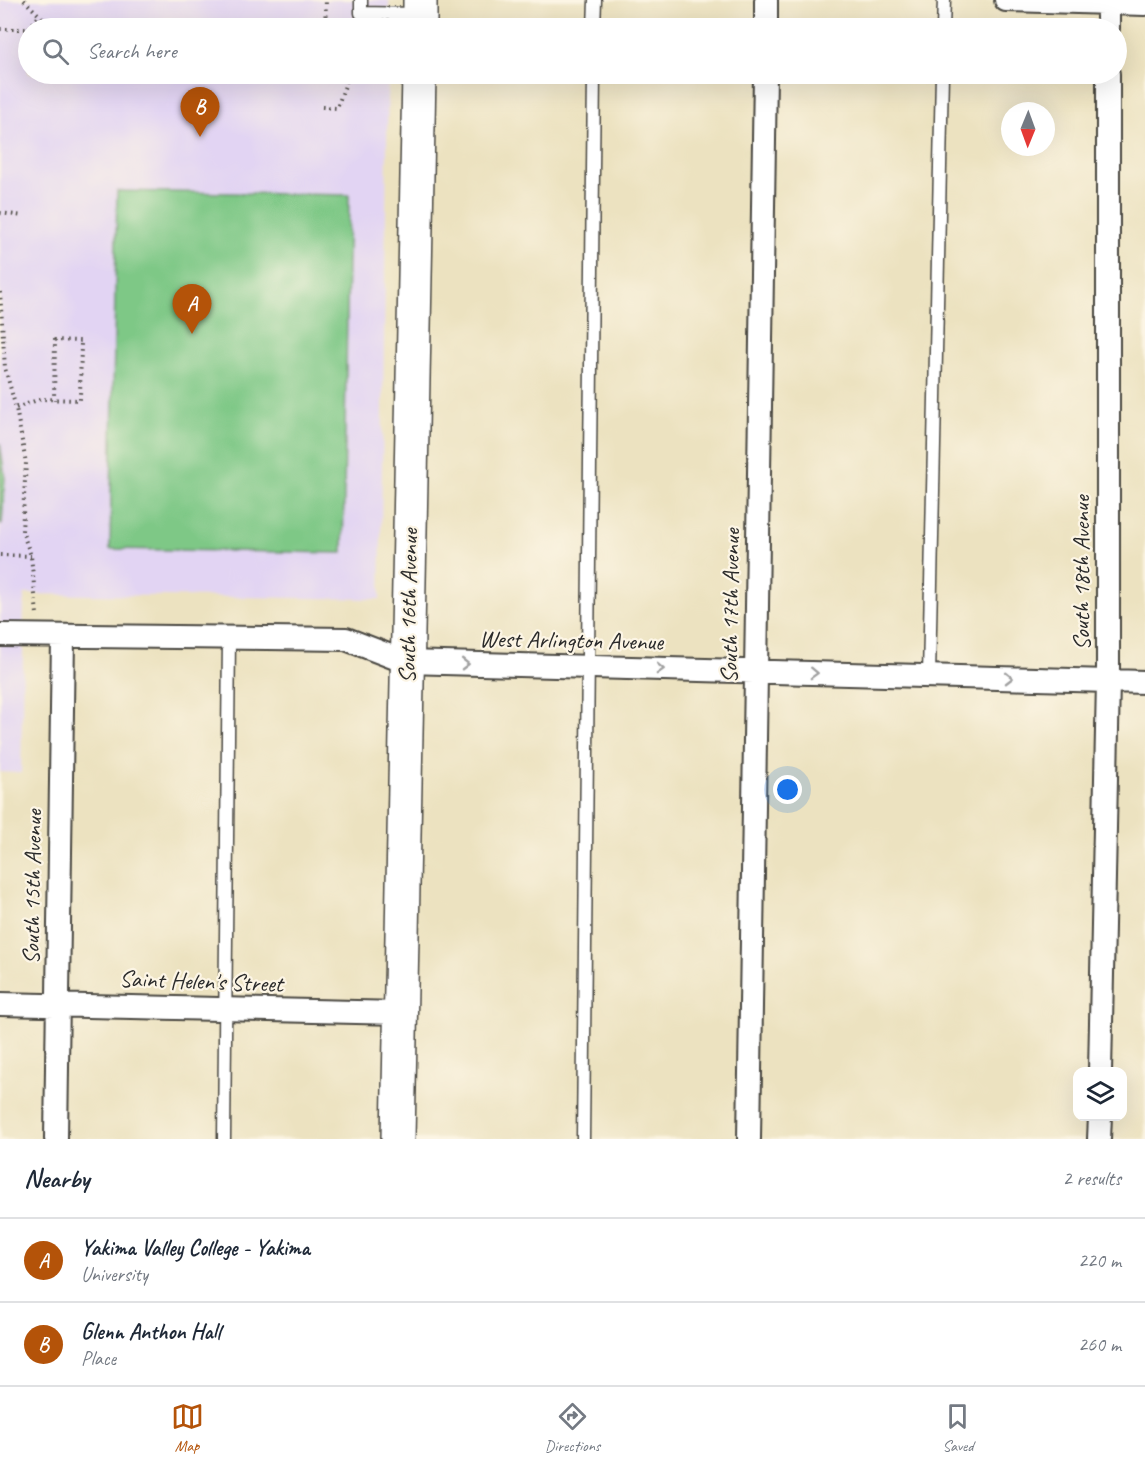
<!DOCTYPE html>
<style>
:root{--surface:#fff;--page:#f2f2f3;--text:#1f2937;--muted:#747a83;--line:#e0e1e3;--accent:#b45309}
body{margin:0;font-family:Caveat,sans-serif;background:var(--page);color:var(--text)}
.controls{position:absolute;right:18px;bottom:18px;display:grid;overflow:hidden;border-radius:12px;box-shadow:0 6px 24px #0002}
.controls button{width:54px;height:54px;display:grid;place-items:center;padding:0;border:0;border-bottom:2px solid var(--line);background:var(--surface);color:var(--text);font:30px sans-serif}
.compass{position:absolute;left:1001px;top:102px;width:54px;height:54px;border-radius:50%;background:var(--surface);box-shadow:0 6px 24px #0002;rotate:181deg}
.you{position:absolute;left:788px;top:790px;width:21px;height:21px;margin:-15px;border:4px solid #fff;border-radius:50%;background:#1a73e8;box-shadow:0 0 0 9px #1a73e833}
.badge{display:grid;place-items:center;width:39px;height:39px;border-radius:50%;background:var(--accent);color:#fff;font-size:20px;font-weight:700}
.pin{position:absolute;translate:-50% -50px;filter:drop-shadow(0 2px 3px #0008)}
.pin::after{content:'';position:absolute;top:32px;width:21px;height:18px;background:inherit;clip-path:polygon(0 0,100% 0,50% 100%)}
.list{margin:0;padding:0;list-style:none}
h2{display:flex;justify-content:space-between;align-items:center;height:78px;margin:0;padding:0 24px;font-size:26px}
h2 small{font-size:20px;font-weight:400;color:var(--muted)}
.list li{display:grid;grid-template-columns:39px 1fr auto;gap:18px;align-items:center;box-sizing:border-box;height:84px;padding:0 24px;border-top:2px solid var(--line)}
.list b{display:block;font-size:22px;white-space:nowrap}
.list p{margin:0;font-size:20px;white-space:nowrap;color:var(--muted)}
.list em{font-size:20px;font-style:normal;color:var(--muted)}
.icon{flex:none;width:33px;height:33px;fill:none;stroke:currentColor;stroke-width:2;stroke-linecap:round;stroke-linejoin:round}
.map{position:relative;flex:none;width:1145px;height:1139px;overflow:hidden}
.search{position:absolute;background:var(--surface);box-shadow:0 6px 24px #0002;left:18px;right:18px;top:18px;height:66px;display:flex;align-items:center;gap:15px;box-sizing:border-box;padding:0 21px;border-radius:33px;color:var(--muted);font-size:22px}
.sheet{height:246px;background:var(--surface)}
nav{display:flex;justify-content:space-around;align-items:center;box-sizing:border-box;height:84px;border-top:2px solid var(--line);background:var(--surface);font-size:16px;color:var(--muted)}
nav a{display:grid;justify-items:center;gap:3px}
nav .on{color:var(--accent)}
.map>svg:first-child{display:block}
.built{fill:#e2d4f3}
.green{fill:#7ec886;stroke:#547a58;stroke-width:1.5}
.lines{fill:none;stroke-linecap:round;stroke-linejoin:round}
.service-casing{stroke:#484641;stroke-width:15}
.minor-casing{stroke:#484641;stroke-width:26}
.primary-casing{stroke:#484641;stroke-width:36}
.path{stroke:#484641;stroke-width:4;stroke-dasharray:1.5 4.5;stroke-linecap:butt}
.service{stroke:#fff;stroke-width:12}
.minor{stroke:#fff;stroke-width:22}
.primary{stroke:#fff;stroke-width:33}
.oneway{stroke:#a0a0a0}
.labels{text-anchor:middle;stroke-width:4.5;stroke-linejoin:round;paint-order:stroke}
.street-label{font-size:24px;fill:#2b2b2b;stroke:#fcf5e5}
</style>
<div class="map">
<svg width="1145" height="1139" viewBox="0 0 1145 1139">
<rect width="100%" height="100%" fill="#fcf5e5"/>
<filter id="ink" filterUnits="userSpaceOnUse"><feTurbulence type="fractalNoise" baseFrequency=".0167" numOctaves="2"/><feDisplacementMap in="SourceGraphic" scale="12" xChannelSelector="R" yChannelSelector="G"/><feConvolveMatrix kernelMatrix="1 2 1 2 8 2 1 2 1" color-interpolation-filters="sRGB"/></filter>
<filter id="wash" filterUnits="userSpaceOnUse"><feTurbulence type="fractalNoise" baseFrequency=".008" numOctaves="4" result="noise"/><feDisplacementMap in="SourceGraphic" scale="24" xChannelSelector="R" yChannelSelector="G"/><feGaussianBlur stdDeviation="1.35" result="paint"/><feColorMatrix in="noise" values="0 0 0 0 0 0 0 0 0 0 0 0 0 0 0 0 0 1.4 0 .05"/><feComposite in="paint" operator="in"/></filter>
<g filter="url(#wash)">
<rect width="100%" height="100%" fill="#ece2c0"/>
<path class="built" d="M 0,0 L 389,0 L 389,28 L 28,28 L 28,74 L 388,74 L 380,599 L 24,594 L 21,773 L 0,772 Z"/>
<path class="green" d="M 117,191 L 349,195 L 343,553 L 110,549 Z
M 0,443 L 5,477 L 2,524 L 0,524 Z"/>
</g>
<g filter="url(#ink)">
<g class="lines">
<g class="service-casing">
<path id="service" d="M 361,0 L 361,13 L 419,14
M 594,28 L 595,0
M 943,28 L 944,0
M 929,676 L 942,74
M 224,1139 L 229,638
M 583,1139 L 594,74"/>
</g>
<g class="minor-casing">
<path id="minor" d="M 1006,0 L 1145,4
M 766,28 L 766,0
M 1108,28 L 1108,3
M 0,635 L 346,639 L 406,662 L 1145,682
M 0,1004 L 400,1013
M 1100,1072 L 1108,681 L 1108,74
M 56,1139 L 63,637
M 749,1139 L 765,74
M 1099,1139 L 1100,1116"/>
</g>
<g class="primary-casing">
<path id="primary" d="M 420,28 L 420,0
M 398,1139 L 419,74"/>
</g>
<path class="path" d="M 24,0 L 43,19
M 29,28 L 39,16
M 325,28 L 326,0
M 0,29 L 28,29
M 322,107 L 337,108 L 349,74
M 0,213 L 23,216
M 0,292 L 5,368 L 16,408 L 26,463 L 22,531 L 31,556 L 37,614
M 16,408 L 40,399 L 80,400 L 81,341 L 55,340 L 54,400
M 0,555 L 31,556"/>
<use href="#service" class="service"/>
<use href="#minor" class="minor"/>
<use href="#primary" class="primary"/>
</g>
<defs><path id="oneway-chevron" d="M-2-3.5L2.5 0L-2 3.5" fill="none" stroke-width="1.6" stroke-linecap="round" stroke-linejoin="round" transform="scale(1.5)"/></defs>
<g class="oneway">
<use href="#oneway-chevron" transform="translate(465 664) rotate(1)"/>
<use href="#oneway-chevron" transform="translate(660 669) rotate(2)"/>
<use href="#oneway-chevron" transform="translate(814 673) rotate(2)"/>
<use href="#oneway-chevron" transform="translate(1009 678) rotate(1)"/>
</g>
</g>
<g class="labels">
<g class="street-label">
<text transform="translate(1081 573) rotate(-90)" y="8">South 18th Avenue</text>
<text transform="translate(408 606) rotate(-89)" y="8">South 16th Avenue</text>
<text transform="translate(730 606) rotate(-89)" y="8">South 17th Avenue</text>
<text transform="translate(571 640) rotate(1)" y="8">West Arlington Avenue</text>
<text transform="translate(32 887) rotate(-89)" y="8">South 15th Avenue</text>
<text transform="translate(201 981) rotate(2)" y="8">Saint Helen's Street</text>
</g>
</g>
</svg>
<div class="controls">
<button><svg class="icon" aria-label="layers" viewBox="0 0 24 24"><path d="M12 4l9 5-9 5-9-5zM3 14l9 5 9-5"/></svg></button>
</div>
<svg class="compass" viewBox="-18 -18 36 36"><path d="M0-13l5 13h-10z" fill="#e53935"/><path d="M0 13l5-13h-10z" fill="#747a83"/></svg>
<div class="you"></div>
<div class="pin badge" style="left:192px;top:334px">A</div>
<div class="pin badge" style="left:200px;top:137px">B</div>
<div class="search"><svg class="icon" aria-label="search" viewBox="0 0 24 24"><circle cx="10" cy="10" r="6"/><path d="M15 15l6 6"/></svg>Search here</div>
</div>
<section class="sheet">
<h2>Nearby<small>2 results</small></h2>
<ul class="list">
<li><span class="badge">A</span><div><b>Yakima Valley College - Yakima</b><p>University</p></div><em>220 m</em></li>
<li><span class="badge">B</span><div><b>Glenn Anthon Hall</b><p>Place</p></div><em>260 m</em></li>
</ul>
</section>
<nav>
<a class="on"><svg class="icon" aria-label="map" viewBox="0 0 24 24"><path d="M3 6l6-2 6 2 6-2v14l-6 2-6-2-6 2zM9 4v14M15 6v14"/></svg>Map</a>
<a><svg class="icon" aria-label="directions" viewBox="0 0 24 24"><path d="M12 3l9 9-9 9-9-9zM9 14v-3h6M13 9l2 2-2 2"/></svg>Directions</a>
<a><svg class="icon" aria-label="saved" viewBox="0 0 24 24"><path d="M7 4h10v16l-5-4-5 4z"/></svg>Saved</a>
</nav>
